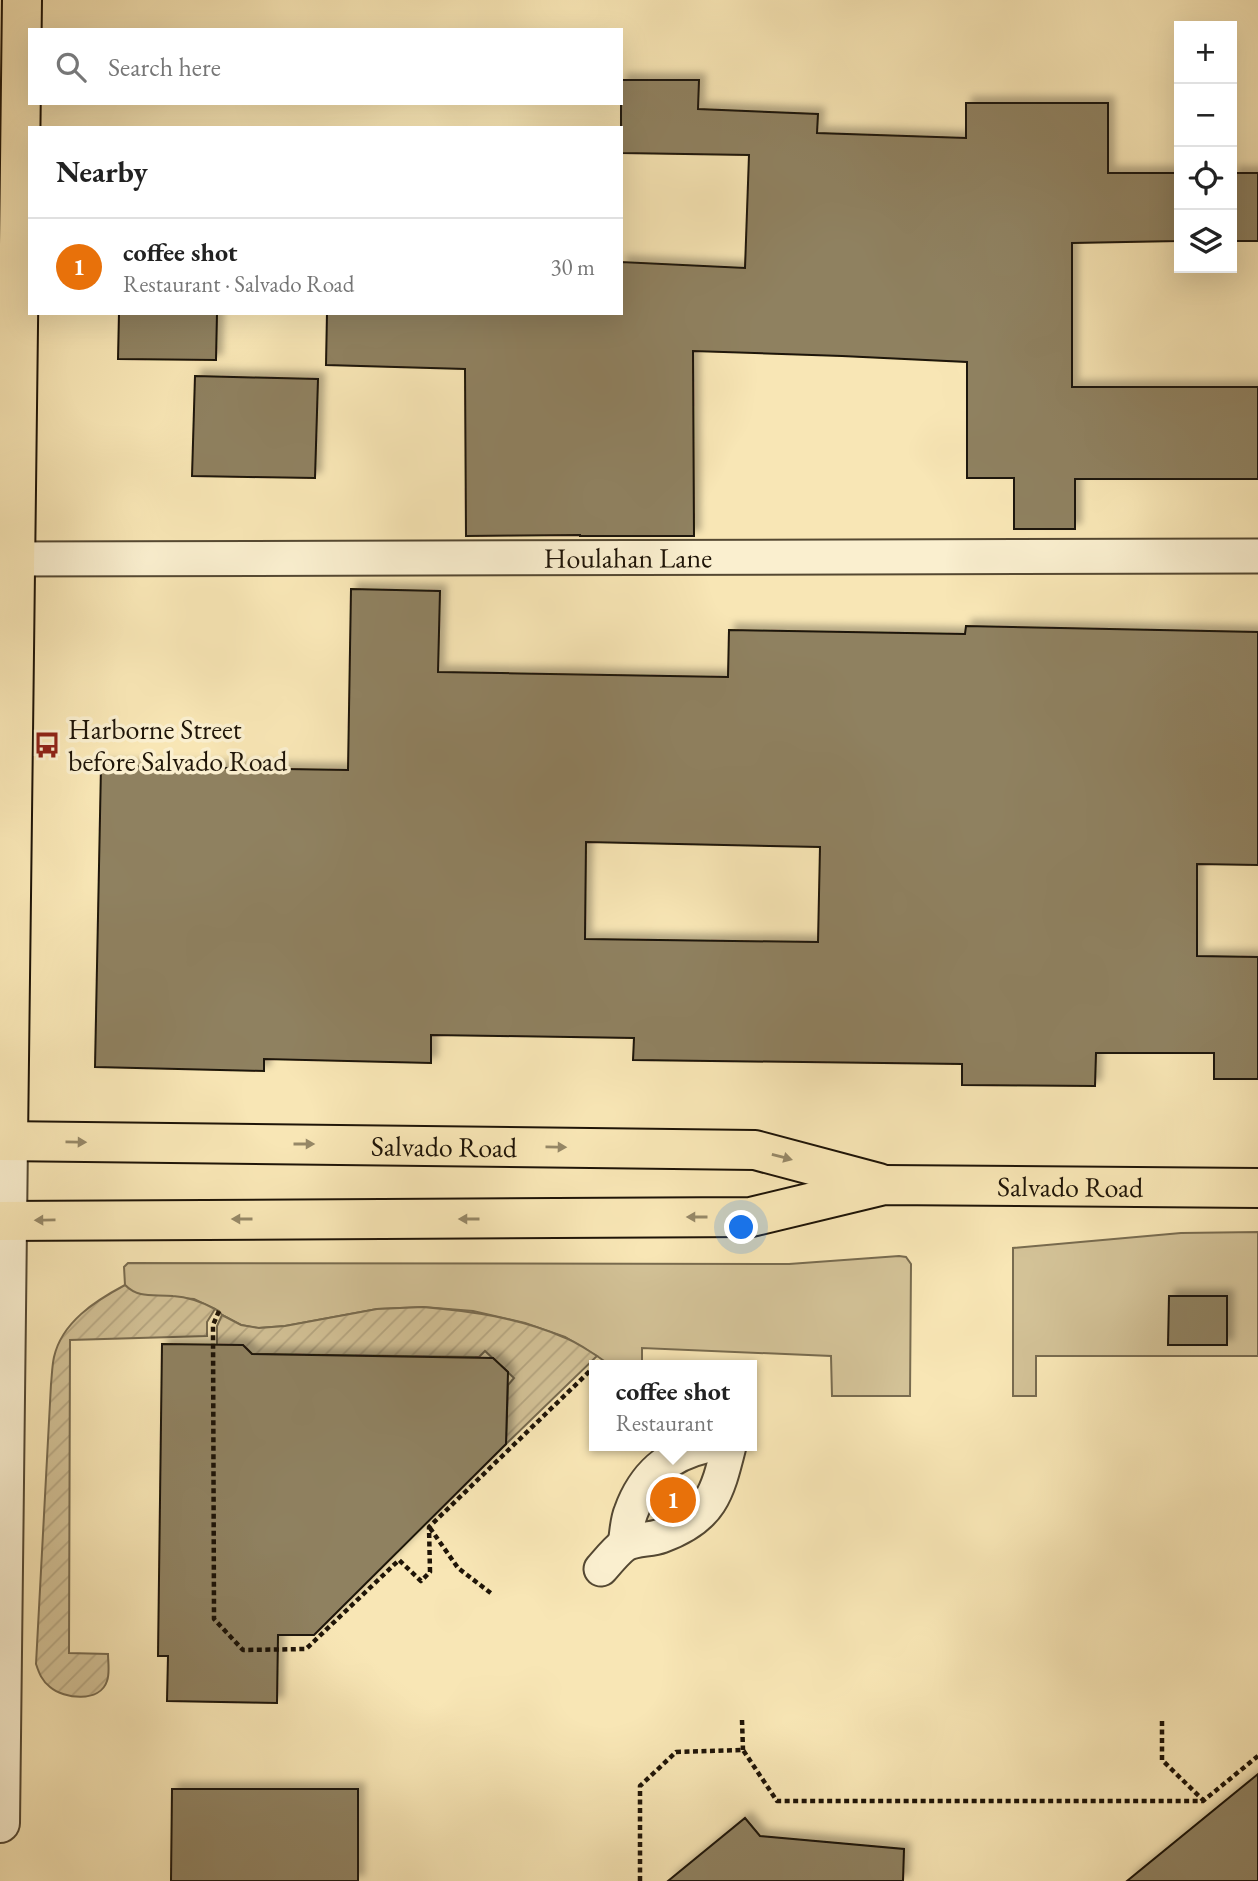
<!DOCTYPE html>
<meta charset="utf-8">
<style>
:root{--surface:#fff;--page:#f6f6f6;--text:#222;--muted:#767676;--line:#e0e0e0;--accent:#0f766e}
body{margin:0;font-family:"EB Garamond",serif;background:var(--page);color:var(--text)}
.controls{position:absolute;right:21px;top:21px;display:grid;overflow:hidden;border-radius:0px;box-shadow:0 7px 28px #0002}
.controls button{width:63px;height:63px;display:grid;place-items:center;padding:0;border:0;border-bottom:2px solid var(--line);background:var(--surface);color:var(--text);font:35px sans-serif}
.you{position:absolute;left:742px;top:1228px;width:24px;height:24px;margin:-18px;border:5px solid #fff;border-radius:50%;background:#1a73e8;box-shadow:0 0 0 10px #1a73e833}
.badge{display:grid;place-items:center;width:46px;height:46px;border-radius:50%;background:var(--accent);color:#fff;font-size:23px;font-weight:700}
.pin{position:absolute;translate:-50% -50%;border:4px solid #fff;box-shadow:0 2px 7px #0006}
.popup{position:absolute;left:589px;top:1360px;width:168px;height:91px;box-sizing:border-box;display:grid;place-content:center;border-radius:0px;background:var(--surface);filter:drop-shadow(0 2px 5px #0005);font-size:23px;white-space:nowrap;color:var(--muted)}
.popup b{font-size:26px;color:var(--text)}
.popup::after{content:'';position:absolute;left:50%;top:100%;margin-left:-14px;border:14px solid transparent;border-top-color:var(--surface)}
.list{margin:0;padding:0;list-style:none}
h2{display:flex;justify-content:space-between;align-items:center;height:91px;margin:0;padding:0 28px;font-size:30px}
h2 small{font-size:23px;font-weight:400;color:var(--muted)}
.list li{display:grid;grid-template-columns:46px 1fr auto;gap:21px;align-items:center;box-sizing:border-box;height:98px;padding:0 28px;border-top:2px solid var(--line)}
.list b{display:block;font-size:26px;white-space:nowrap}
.list p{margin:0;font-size:23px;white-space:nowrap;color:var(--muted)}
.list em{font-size:23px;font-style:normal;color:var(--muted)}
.icon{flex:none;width:38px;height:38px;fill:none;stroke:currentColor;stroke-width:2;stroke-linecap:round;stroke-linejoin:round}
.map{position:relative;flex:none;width:1258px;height:1881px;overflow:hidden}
.search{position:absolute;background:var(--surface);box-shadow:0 7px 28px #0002;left:28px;top:28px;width:595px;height:77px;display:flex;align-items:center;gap:18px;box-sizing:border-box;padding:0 24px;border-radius:0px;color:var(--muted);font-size:26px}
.panel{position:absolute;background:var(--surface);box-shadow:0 7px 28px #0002;left:28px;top:126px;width:595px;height:189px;border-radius:0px}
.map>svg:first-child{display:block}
.grass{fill:#d3c297;stroke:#786b4f;stroke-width:2}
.garden{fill:url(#garden-furrows);stroke:#786b4f;stroke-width:2}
.building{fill:#8f8161;stroke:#1e1407;stroke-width:2;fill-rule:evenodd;filter:url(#shadow)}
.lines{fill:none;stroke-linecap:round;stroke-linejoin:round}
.service-casing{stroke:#544832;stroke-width:37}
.tertiary-casing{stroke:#544832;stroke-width:42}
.primary-casing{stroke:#1e1407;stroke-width:42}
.path{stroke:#1e1407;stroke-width:4.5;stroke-dasharray:5 3.5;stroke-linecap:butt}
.service{stroke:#faefcf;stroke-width:33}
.tertiary{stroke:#faefcf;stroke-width:38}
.primary{stroke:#f8e6b5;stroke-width:38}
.oneway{fill:#968867}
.labels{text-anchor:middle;stroke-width:7;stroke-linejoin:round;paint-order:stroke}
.street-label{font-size:28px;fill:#1e1407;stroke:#faefcf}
.poi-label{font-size:28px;fill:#1e1407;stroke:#faefcf;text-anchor:start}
</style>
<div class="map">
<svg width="1258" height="1881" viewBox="0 0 1258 1881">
<defs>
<pattern id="garden-furrows" width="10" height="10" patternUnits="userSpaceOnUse" patternTransform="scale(1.75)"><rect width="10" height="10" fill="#d3c297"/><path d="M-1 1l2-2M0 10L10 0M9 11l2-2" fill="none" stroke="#b5a681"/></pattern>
<filter id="shadow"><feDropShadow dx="6" dy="-6" stdDeviation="3.5" flood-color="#0004"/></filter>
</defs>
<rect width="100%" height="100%" fill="#f8e6b5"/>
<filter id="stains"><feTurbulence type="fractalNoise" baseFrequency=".00286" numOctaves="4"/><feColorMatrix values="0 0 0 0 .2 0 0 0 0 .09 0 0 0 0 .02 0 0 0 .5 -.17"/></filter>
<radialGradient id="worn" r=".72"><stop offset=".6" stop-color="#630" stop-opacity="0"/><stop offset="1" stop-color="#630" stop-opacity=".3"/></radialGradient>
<path class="grass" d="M 1258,1232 L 1258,1356 L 1036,1356 L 1036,1396 L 1013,1396 L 1013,1248 L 1181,1233 Z
M 899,1256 L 906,1257 L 911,1264 L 910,1396 L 832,1396 L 831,1356 L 642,1348 L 642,1365 L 610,1365 L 597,1356 L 565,1337 L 525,1323 L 473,1311 L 423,1307 L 377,1309 L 285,1326 L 258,1328 L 241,1325 L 222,1315 L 219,1311 L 194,1299 L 140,1295 L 132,1292 L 125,1285 L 124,1267 L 128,1263 L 789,1264 Z"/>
<path class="garden" d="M 125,1285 C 139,1299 154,1294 173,1296 C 188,1297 202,1302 215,1309 L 207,1322 L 207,1336 L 70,1340 L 69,1653 L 108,1654 C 108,1662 110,1673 107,1681 C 100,1703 64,1699 50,1687 C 42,1681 39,1673 36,1664 L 51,1384 C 52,1375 52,1366 54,1357 C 62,1322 95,1301 125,1285 Z
M 423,1307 C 471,1311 519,1318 563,1337 C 575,1341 586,1349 597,1356 L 506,1444 L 508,1385 L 514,1378 L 485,1351 L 479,1357 L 252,1354 L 247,1349 L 220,1374 L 217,1371 L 217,1326 L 222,1315 L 241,1325 L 259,1328 L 285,1326 L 377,1309 Z"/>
<path class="building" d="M 621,80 L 699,80 L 698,109 L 818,114 L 817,133 L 966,138 L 966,103 L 1108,103 L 1108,173 L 1179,173 L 1179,241 L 1072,243 L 1072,387 L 1258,387 L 1258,479 L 1075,479 L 1075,529 L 1014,529 L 1014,478 L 967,478 L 967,362 L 842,356 L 693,351 L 694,536 L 580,536 L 580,535 L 466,536 L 465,369 L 326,365 L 327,313 L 621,313 L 621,262 L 745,268 L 749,155 L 621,153 Z
M 1232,173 L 1258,173 L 1258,241 L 1232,241 Z
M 119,313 L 217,313 L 216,360 L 118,359 Z
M 195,376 L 318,379 L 315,478 L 192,476 Z
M 351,589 L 440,591 L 438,672 L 728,677 L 729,630 L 965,634 L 966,626 L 1258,632 L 1258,865 L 1197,864 L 1197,956 L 1258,957 L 1258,1079 L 1214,1079 L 1214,1053 L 1096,1053 L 1095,1086 L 962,1085 L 962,1064 L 633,1060 L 634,1038 L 431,1035 L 431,1063 L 264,1059 L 264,1071 L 95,1067 L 101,766 L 348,770 ZM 586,842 L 820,847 L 818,942 L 585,939 Z
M 1169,1296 L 1227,1296 L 1227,1345 L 1168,1345 Z
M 162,1344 L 243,1345 L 252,1354 L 493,1358 L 508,1372 L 506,1444 L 314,1635 L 278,1635 L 277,1703 L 167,1701 L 168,1656 L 158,1656 Z
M 1258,1774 L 1258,1881 L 1127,1881 Z
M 172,1789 L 358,1789 L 358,1881 L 171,1881 Z
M 745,1818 L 760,1836 L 904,1849 L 903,1881 L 668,1881 Z"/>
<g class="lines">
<g class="service-casing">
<g id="service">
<path id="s1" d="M 0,559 L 1258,556"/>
<path d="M 625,1544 C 627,1534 627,1521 631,1512 C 644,1476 667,1455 705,1446"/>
<path d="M 601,1569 C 608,1561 616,1551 624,1545 C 633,1539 650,1540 661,1536 C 711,1518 717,1494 729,1446"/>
</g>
</g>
<g class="tertiary-casing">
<path id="tertiary" d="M 0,1823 L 8,1141"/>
</g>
<g class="primary-casing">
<g id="primary">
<path id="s2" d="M 0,1141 L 755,1150 L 879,1183"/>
<path d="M 8,1141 L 22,0"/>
<path id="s3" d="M 0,1221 L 751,1217 L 884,1185 L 1258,1188"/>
</g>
</g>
<path class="path" d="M 219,1311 L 213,1325 L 214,1619 L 243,1650 L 306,1649 L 399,1560 L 421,1581 L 430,1572 L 429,1527 L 594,1367
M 596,1365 L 602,1359
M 430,1528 L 458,1568 L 492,1594
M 742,1720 L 743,1750
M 1162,1721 L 1162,1760 L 1203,1800
M 640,1881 L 640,1786 L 676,1752 L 743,1750 L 777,1801 L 1203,1801 L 1258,1756"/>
<use href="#service" class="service"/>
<use href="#tertiary" class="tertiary"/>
<use href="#primary" class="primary"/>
</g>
<defs><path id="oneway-solid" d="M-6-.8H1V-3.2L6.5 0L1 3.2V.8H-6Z" transform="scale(1.75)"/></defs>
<g class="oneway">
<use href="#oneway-solid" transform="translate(76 1142) rotate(1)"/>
<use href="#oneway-solid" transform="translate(304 1144)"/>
<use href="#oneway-solid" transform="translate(556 1147) rotate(1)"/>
<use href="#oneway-solid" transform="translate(782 1157) rotate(15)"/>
<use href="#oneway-solid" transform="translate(697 1217) rotate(180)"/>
<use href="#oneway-solid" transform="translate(242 1219) rotate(180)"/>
<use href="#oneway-solid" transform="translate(469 1219) rotate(180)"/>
<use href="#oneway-solid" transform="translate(45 1220) rotate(179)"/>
</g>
<defs>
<g id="bus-bare" transform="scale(2.1)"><path d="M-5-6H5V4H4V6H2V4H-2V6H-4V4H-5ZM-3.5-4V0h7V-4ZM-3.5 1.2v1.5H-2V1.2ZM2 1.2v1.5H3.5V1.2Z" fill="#8f2418" stroke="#faefcf" stroke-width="2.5" paint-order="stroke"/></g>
</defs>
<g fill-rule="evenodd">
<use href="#bus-bare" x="47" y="745"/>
</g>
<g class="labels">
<g class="street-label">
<text dy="10" stroke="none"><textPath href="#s1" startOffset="628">Houlahan Lane</textPath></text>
<text dy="10" stroke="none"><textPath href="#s2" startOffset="444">Salvado Road</textPath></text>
<text dy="10" stroke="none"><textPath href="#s3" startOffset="1074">Salvado Road</textPath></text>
</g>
<g class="poi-label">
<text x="68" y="739">Harborne Street<tspan x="68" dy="32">before Salvado Road</tspan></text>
</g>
</g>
<rect width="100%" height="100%" filter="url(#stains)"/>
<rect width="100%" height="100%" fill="url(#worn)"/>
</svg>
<div class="controls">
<button>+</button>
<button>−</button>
<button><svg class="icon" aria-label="locate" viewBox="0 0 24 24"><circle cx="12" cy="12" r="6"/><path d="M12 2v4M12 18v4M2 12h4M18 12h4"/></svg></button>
<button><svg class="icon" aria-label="layers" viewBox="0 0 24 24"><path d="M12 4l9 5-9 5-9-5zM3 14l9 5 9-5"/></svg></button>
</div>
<div class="you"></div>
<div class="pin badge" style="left:673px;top:1500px;background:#e8710a">1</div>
<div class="popup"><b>coffee shot</b>Restaurant</div>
<div class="search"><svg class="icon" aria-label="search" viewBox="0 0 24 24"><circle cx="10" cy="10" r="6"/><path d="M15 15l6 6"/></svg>Search here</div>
<section class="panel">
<h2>Nearby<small></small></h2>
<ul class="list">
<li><span class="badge" style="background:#e8710a">1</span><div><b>coffee shot</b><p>Restaurant · Salvado Road</p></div><em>30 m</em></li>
</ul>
</section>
</div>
